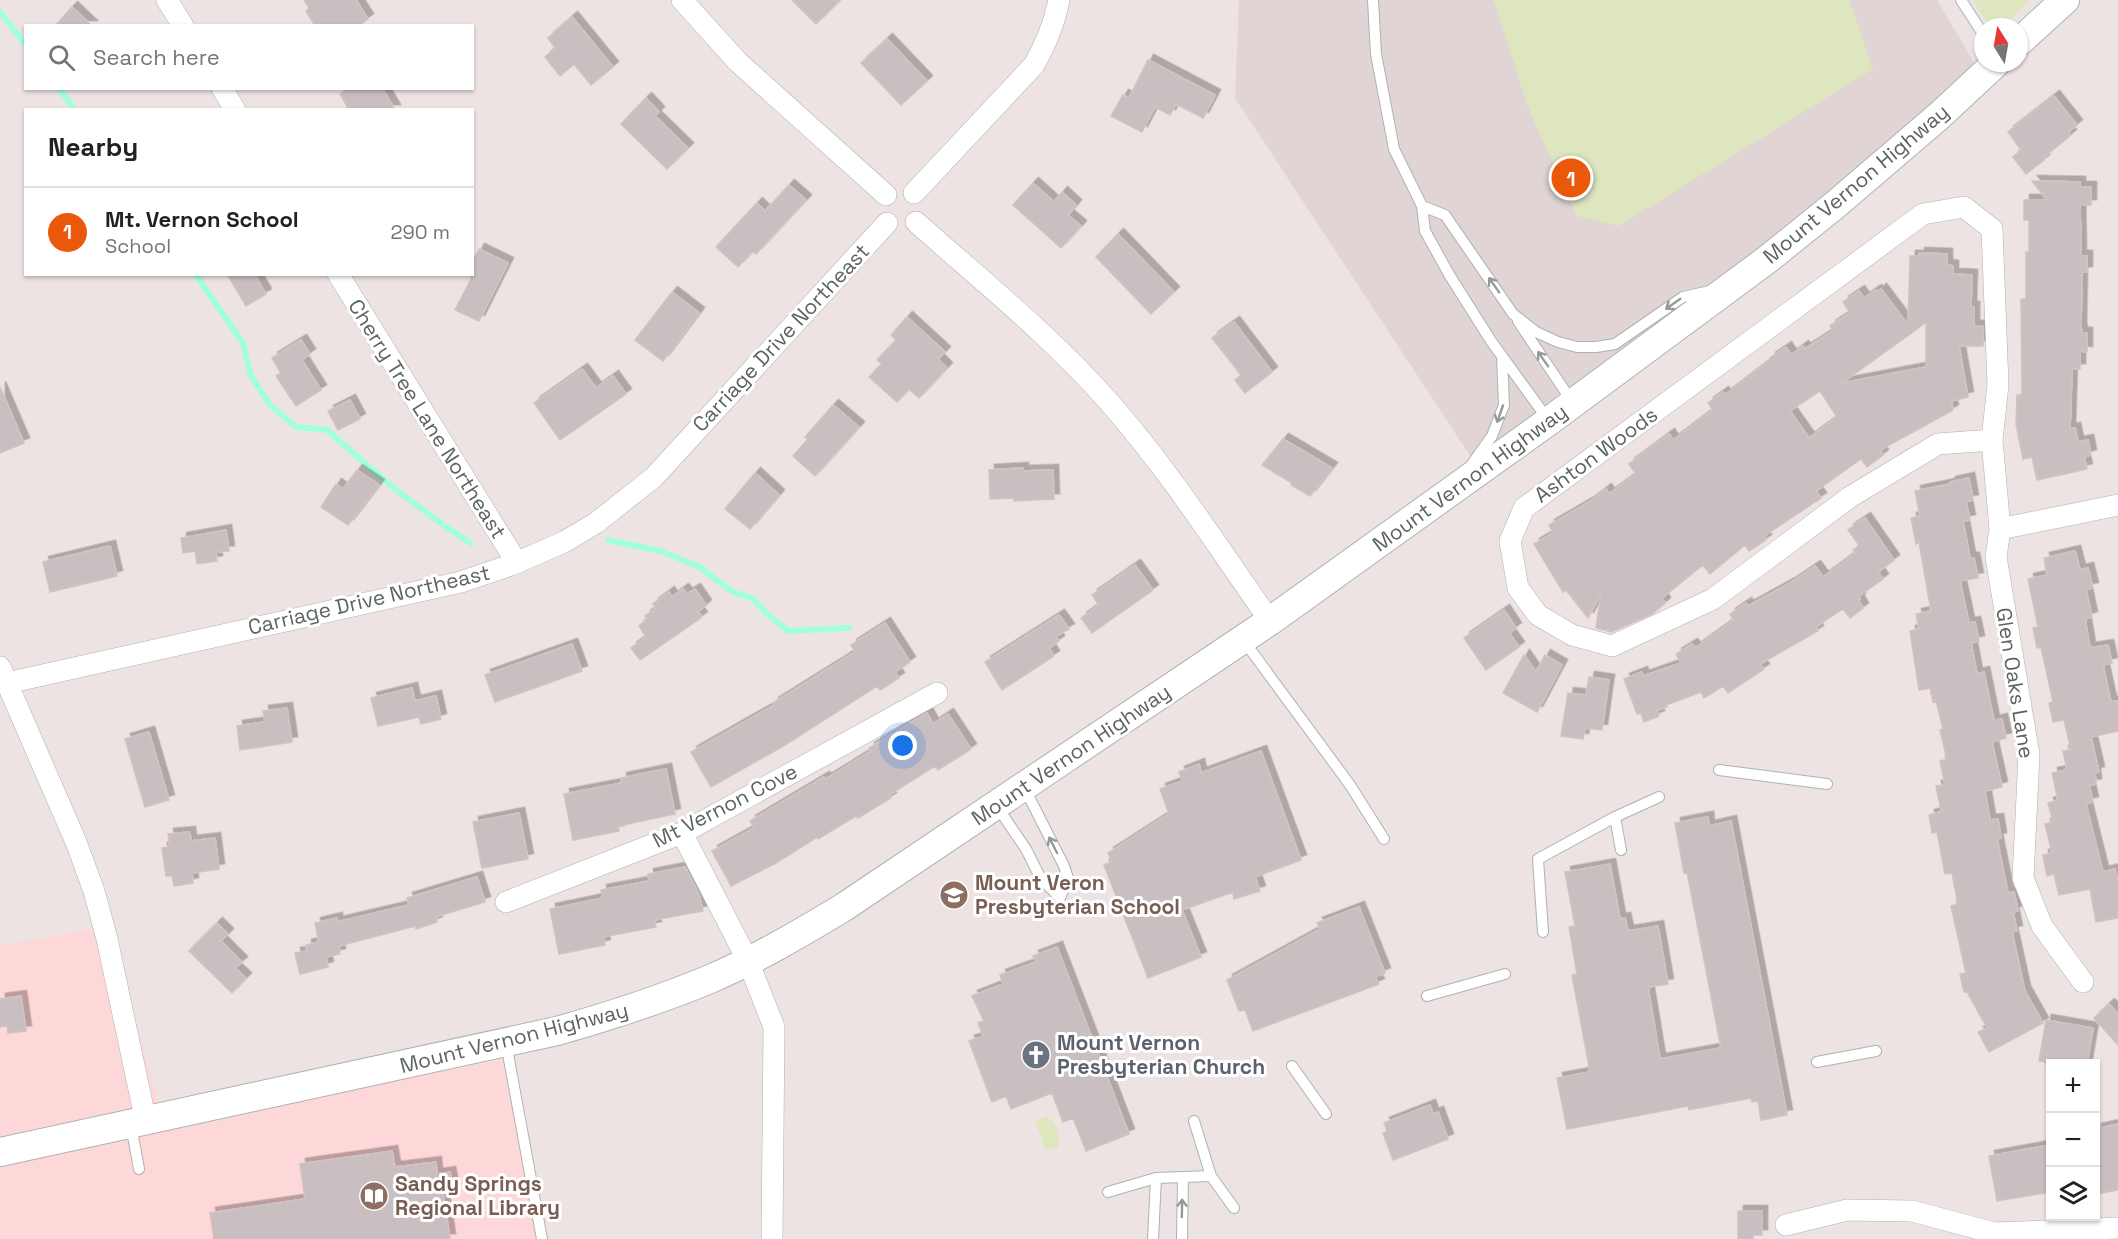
<!DOCTYPE html>
<meta charset="utf-8">
<style>
:root{--surface:#fff;--page:#f6f6f6;--text:#202124;--muted:#757577;--line:#e0e0e0;--accent:#ea580c}
body{margin:0;font-family:"Space Grotesk",sans-serif;background:var(--page);color:var(--text)}
.controls{position:absolute;right:18px;bottom:18px;display:grid;overflow:hidden;border-radius:0px;box-shadow:0 2px 4px #0004}
.controls button{width:54px;height:54px;display:grid;place-items:center;padding:0;border:0;border-bottom:2px solid var(--line);background:var(--surface);color:var(--text);font:30px sans-serif}
.compass{position:absolute;left:1974px;top:18px;width:54px;height:54px;border-radius:50%;background:var(--surface);box-shadow:0 2px 4px #0004;rotate:349deg}
.you{position:absolute;left:903px;top:746px;width:21px;height:21px;margin:-15px;border:4px solid #fff;border-radius:50%;background:#1a73e8;box-shadow:0 0 0 9px #1a73e833}
.badge{display:grid;place-items:center;width:39px;height:39px;border-radius:50%;background:var(--accent);color:#fff;font-size:20px;font-weight:700}
.pin{position:absolute;translate:-50% -50%;border:3px solid #fff;box-shadow:0 2px 6px #0006}
.list{margin:0;padding:0;list-style:none}
h2{display:flex;justify-content:space-between;align-items:center;height:78px;margin:0;padding:0 24px;font-size:26px}
h2 small{font-size:20px;font-weight:400;color:var(--muted)}
.list li{display:grid;grid-template-columns:39px 1fr auto;gap:18px;align-items:center;box-sizing:border-box;height:90px;padding:0 24px;border-top:2px solid var(--line)}
.list b{display:block;font-size:22px;white-space:nowrap}
.list p{margin:0;font-size:20px;white-space:nowrap;color:var(--muted)}
.list em{font-size:20px;font-style:normal;color:var(--muted)}
.icon{flex:none;width:33px;height:33px;fill:none;stroke:currentColor;stroke-width:2;stroke-linecap:round;stroke-linejoin:round}
.map{position:relative;flex:none;width:2118px;height:1239px;overflow:hidden}
.search{position:absolute;background:var(--surface);box-shadow:0 2px 4px #0004;left:24px;top:24px;width:450px;height:66px;display:flex;align-items:center;gap:15px;box-sizing:border-box;padding:0 21px;border-radius:0px;color:var(--muted);font-size:22px}
.panel{position:absolute;background:var(--surface);box-shadow:0 2px 4px #0004;left:24px;top:108px;width:450px;height:168px;border-radius:0px}
.map>svg:first-child{display:block}
.commercial{fill:#fed7d9}
.education{fill:#e0d4d4}
.green{fill:#dee6bf}
.lines{fill:none;stroke-linecap:round;stroke-linejoin:round}
.stream{stroke:#a1ffdd;stroke-width:6}
.building{fill:#c9bfc1;stroke:#d3c1c3;stroke-width:1.5;fill-rule:evenodd;filter:url(#shadow)}
.lane-casing{stroke:#acb3b2;stroke-width:12}
.street-casing{stroke:#acb3b2;stroke-width:22}
.secondary-casing{stroke:#abb4b2;stroke-width:30}
.lane{stroke:#fff;stroke-width:10}
.street{stroke:#fff;stroke-width:21}
.secondary{stroke:#fff;stroke-width:28}
.oneway{stroke:#949a98}
.labels{text-anchor:middle;stroke-width:6;stroke-linejoin:round;paint-order:stroke}
.street-label{font-size:21px;fill:#5b6461;stroke:#fff}
.education-label{font-size:21px;font-weight:bold;fill:#785e54;stroke:#fff;text-anchor:start}
.worship-label{font-size:21px;font-weight:bold;fill:#5b616d;stroke:#fff;text-anchor:start}
</style>
<div class="map">
<svg width="2118" height="1239" viewBox="0 0 2118 1239">
<defs>
<filter id="shadow"><feDropShadow dx="5.5" dy="-5.5" stdDeviation="0" flood-color="#0004"/></filter>
</defs>
<rect width="100%" height="100%" fill="#eee3e3"/>
<path class="commercial" d="M 111,925 L 164,1124 L 502,1060 L 540,1239 L 0,1239 L 0,946 Z"/>
<path class="education" d="M 1239,0 L 1937,0 L 1975,64 L 1768,259 L 1484,477 L 1235,98 Z"/>
<path class="green" d="M 1494,0 L 1849,0 L 1873,69 L 1619,226 L 1577,216 L 1527,105 Z
M 1973,0 L 2030,0 L 2003,27 L 1990,27 Z
M 1047,1116 C 1057,1125 1061,1134 1058,1147 L 1046,1151 L 1035,1121 Z"/>
<g class="lines">
<path class="stream" d="M 0,12 L 26,45
M 59,88 L 75,110
M 195,274 L 243,343 L 250,374 L 270,405 L 296,427 L 327,430 L 396,490 L 445,526 L 470,543
M 608,540 L 660,551 L 698,566 L 733,592 L 752,598 L 766,613 L 788,631 L 849,628"/>
</g>
<path class="building" d="M 304,0 L 356,0 L 368,19 L 358,26 L 315,26 L 306,11 L 309,8 Z
M 792,0 L 840,0 L 816,24 Z
M 72,7 L 92,26 L 55,26 Z
M 572,17 L 613,67 L 591,85 L 574,64 L 560,76 L 545,57 L 555,48 L 548,38 Z
M 887,39 L 927,81 L 901,105 L 861,63 Z
M 1148,60 L 1215,95 L 1203,118 L 1176,104 L 1170,115 L 1155,107 L 1142,132 L 1111,116 L 1123,95 L 1129,98 Z
M 349,88 L 382,88 L 395,110 L 349,110 L 340,94 Z
M 2054,96 L 2077,125 L 2068,132 L 2071,135 L 2043,158 L 2044,160 L 2026,174 L 2013,157 L 2021,150 L 2008,132 Z
M 646,98 L 659,112 L 655,116 L 688,148 L 667,169 L 621,124 Z
M 2032,181 L 2080,182 L 2080,187 L 2091,187 L 2091,205 L 2080,205 L 2081,256 L 2087,256 L 2087,272 L 2082,272 L 2081,327 L 2082,333 L 2087,333 L 2087,352 L 2080,351 L 2080,369 L 2072,369 L 2070,429 L 2075,428 L 2078,442 L 2088,440 L 2091,455 L 2084,457 L 2087,469 L 2037,480 L 2032,457 L 2023,459 L 2016,424 L 2017,395 L 2022,395 L 2021,299 L 2026,299 L 2026,252 L 2029,252 L 2029,220 L 2024,220 L 2024,200 L 2047,200 Z
M 1033,183 L 1054,202 L 1062,192 L 1076,205 L 1068,215 L 1081,226 L 1061,248 L 1013,205 Z
M 789,185 L 806,200 L 756,254 L 753,251 L 738,267 L 716,247 L 757,203 L 765,211 Z
M 1118,234 L 1174,292 L 1151,314 L 1096,257 Z
M 479,249 L 508,263 L 479,321 L 455,310 L 472,277 L 467,274 L 472,274 L 472,263 Z
M 1919,253 L 1947,254 L 1947,265 L 1953,266 L 1953,274 L 1972,275 L 1971,307 L 1974,307 L 1974,326 L 1983,326 L 1983,346 L 1959,346 L 1968,397 L 1951,401 L 1953,410 L 1880,450 L 1883,455 L 1867,467 L 1861,459 L 1816,491 L 1821,498 L 1764,536 L 1766,540 L 1749,551 L 1745,545 L 1710,574 L 1703,565 L 1662,598 L 1665,603 L 1652,614 L 1611,632 L 1596,628 L 1601,594 L 1588,618 L 1566,590 L 1563,592 L 1534,544 L 1553,533 L 1549,525 L 1589,502 L 1606,489 L 1609,494 L 1636,474 L 1629,464 L 1669,434 L 1673,440 L 1713,410 L 1708,403 L 1723,392 L 1725,395 L 1771,360 L 1770,358 L 1786,347 L 1791,355 L 1803,346 L 1805,349 L 1833,331 L 1830,326 L 1850,313 L 1843,302 L 1859,291 L 1864,298 L 1876,290 L 1878,292 L 1881,289 L 1908,325 L 1910,256 L 1919,256 ZM 1926,322 L 1926,367 L 1842,383 L 1913,332 ZM 1820,391 L 1837,417 L 1809,438 L 1790,411 Z
M 227,274 L 254,274 L 266,294 L 246,306 Z
M 672,292 L 699,313 L 663,361 L 635,340 Z
M 907,317 L 945,352 L 938,359 L 947,368 L 919,398 L 909,389 L 897,402 L 869,377 L 882,364 L 877,360 L 896,340 L 891,335 Z
M 1234,322 L 1272,372 L 1245,393 L 1235,380 L 1241,375 L 1212,338 Z
M 301,340 L 310,354 L 302,360 L 321,390 L 296,406 L 276,376 L 281,373 L 272,358 Z
M 582,369 L 596,388 L 613,376 L 626,394 L 560,440 L 534,403 Z
M 0,387 L 24,443 L 0,453 Z
M 350,400 L 360,419 L 338,430 L 328,411 Z
M 833,405 L 859,427 L 815,476 L 793,456 L 808,439 L 805,437 Z
M 1283,439 L 1332,468 L 1310,496 L 1291,485 L 1292,483 L 1262,465 Z
M 1023,468 L 1023,471 L 1053,470 L 1054,499 L 1014,501 L 1014,498 L 990,499 L 989,470 Z
M 357,470 L 379,485 L 348,525 L 321,507 L 336,484 L 343,489 Z
M 755,473 L 779,495 L 750,529 L 725,509 Z
M 1969,478 L 1973,500 L 1966,501 L 1970,520 L 1963,521 L 1970,558 L 1974,558 L 1978,578 L 1960,581 L 1969,623 L 1975,622 L 1979,641 L 1971,643 L 1977,674 L 1984,672 L 1994,721 L 2002,719 L 2006,738 L 1992,742 L 2002,787 L 1985,791 L 1990,820 L 1998,819 L 2001,838 L 1997,839 L 2008,893 L 2014,892 L 2018,911 L 2013,912 L 2017,931 L 2012,932 L 2025,991 L 2043,1023 L 1989,1052 L 1978,1032 L 1987,1028 L 1967,992 L 1964,992 L 1960,974 L 1966,973 L 1951,906 L 1958,904 L 1952,873 L 1945,874 L 1937,832 L 1932,833 L 1929,815 L 1940,812 L 1941,810 L 1936,786 L 1945,785 L 1940,761 L 1947,759 L 1940,730 L 1943,729 L 1936,701 L 1933,702 L 1930,688 L 1919,690 L 1910,631 L 1919,629 L 1916,614 L 1931,611 L 1919,542 L 1916,544 L 1911,518 L 1920,516 L 1915,491 L 1950,484 L 1950,482 Z
M 1865,518 L 1894,560 L 1878,572 L 1883,579 L 1859,596 L 1860,599 L 1858,600 L 1863,608 L 1850,618 L 1844,610 L 1841,610 L 1816,627 L 1818,631 L 1760,664 L 1764,669 L 1728,693 L 1723,686 L 1704,698 L 1701,692 L 1666,705 L 1667,707 L 1657,710 L 1659,716 L 1644,722 L 1641,713 L 1637,714 L 1624,679 L 1642,672 L 1643,676 L 1681,663 L 1676,654 L 1692,644 L 1695,648 L 1734,620 L 1730,614 L 1746,603 L 1748,606 L 1790,583 L 1815,566 L 1823,577 L 1856,553 L 1853,550 L 1859,545 L 1848,530 Z
M 226,530 L 229,551 L 216,552 L 217,561 L 197,564 L 195,551 L 183,553 L 181,538 Z
M 110,546 L 117,576 L 50,592 L 43,562 Z
M 2075,551 L 2080,570 L 2088,568 L 2093,588 L 2086,589 L 2092,617 L 2085,619 L 2090,648 L 2108,645 L 2112,663 L 2103,665 L 2111,702 L 2118,701 L 2118,731 L 2091,737 L 2099,772 L 2095,773 L 2096,784 L 2089,785 L 2093,802 L 2086,804 L 2103,872 L 2115,869 L 2118,882 L 2118,918 L 2096,922 L 2090,889 L 2059,895 L 2054,874 L 2047,876 L 2043,855 L 2052,853 L 2045,824 L 2053,822 L 2048,803 L 2058,800 L 2052,773 L 2067,770 L 2063,751 L 2071,750 L 2064,720 L 2053,722 L 2049,703 L 2053,702 L 2041,647 L 2037,648 L 2033,628 L 2038,627 L 2028,579 L 2047,575 L 2044,558 Z
M 1135,565 L 1153,590 L 1092,633 L 1081,618 L 1099,605 L 1092,595 Z
M 683,589 L 687,594 L 695,589 L 706,605 L 698,612 L 702,617 L 640,660 L 631,648 L 646,637 L 639,626 L 647,619 L 645,616 L 656,608 L 653,604 L 669,592 L 672,597 Z
M 1504,610 L 1516,628 L 1509,633 L 1519,647 L 1486,670 L 1464,638 Z
M 1059,615 L 1069,629 L 1056,636 L 1059,641 L 1049,648 L 1054,656 L 1002,690 L 985,662 Z
M 885,623 L 910,662 L 895,672 L 899,678 L 880,690 L 877,686 L 785,745 L 711,787 L 691,752 L 774,705 L 773,703 L 855,652 L 851,645 Z
M 572,644 L 582,671 L 495,702 L 485,675 Z
M 1524,655 L 1536,672 L 1545,655 L 1562,665 L 1537,712 L 1503,693 Z
M 1589,677 L 1609,680 L 1602,730 L 1585,728 L 1583,739 L 1561,736 L 1568,693 L 1586,695 Z
M 412,688 L 415,701 L 436,696 L 441,719 L 421,724 L 419,717 L 378,726 L 371,698 Z
M 287,708 L 292,742 L 240,750 L 237,726 L 265,722 L 263,711 Z
M 927,713 L 933,724 L 948,714 L 971,749 L 938,770 L 935,766 L 889,795 L 891,798 L 858,818 L 856,816 L 818,839 L 817,837 L 776,863 L 731,886 L 712,851 L 754,828 L 750,821 L 824,777 L 826,779 L 871,751 L 869,748 Z
M 149,732 L 169,800 L 145,807 L 125,739 Z
M 1261,751 L 1301,860 L 1255,877 L 1260,891 L 1234,899 L 1233,892 L 1182,910 L 1201,957 L 1148,978 L 1104,865 L 1112,862 L 1108,853 L 1169,814 L 1160,789 L 1182,781 L 1179,772 L 1199,764 L 1201,773 Z
M 666,769 L 675,814 L 618,826 L 619,831 L 573,840 L 564,794 L 622,783 L 621,778 Z
M 519,813 L 528,859 L 482,868 L 473,822 Z
M 1708,817 L 1709,826 L 1731,821 L 1787,1115 L 1761,1120 L 1758,1101 L 1752,1102 L 1751,1098 L 1689,1110 L 1688,1106 L 1567,1129 L 1557,1078 L 1590,1072 L 1572,975 L 1577,974 L 1569,927 L 1575,926 L 1565,872 L 1610,864 L 1620,919 L 1625,918 L 1628,931 L 1658,926 L 1668,984 L 1648,987 L 1660,1059 L 1721,1048 L 1687,872 L 1684,873 L 1675,823 Z
M 190,832 L 191,841 L 215,838 L 219,869 L 192,873 L 193,883 L 174,886 L 172,876 L 166,876 L 162,848 L 170,847 L 168,834 Z
M 685,867 L 699,895 L 703,911 L 654,920 L 656,927 L 603,937 L 605,945 L 559,954 L 550,909 L 603,898 L 601,890 L 649,881 L 648,874 Z
M 477,877 L 485,902 L 435,917 L 437,922 L 416,929 L 415,926 L 339,946 L 340,954 L 326,957 L 328,967 L 300,974 L 295,953 L 307,951 L 306,945 L 319,942 L 315,923 L 337,918 L 337,922 L 409,905 L 407,898 Z
M 1359,907 L 1385,973 L 1375,977 L 1379,984 L 1253,1031 L 1245,1010 L 1239,1011 L 1227,980 L 1320,929 L 1317,923 Z
M 217,923 L 228,934 L 221,941 L 242,962 L 235,968 L 246,978 L 232,993 L 189,951 Z
M 1057,947 L 1129,1134 L 1086,1151 L 1073,1118 L 1063,1122 L 1052,1093 L 1011,1109 L 1006,1096 L 992,1102 L 969,1041 L 983,1036 L 978,1023 L 984,1021 L 972,996 L 1003,984 L 1000,975 L 1036,962 L 1033,956 Z
M 21,996 L 26,1031 L 8,1033 L 7,1026 L 0,1027 L 0,999 Z
M 2109,1004 L 2118,1014 L 2118,1045 L 2094,1018 Z
M 2046,1020 L 2093,1028 L 2087,1064 L 2046,1064 L 2046,1062 L 2039,1061 Z
M 1430,1105 L 1433,1114 L 1438,1112 L 1448,1139 L 1393,1160 L 1383,1133 L 1387,1131 L 1384,1123 Z
M 2118,1124 L 2118,1190 L 2096,1194 L 2096,1129 Z
M 2050,1145 L 2050,1192 L 1997,1201 L 1989,1156 Z
M 392,1151 L 395,1167 L 436,1162 L 437,1174 L 450,1172 L 454,1191 L 443,1193 L 450,1239 L 214,1239 L 210,1213 L 305,1199 L 300,1164 Z
M 1738,1211 L 1762,1211 L 1762,1235 L 1753,1235 L 1753,1239 L 1738,1239 Z"/>
<g class="lines">
<g class="lane-casing">
<path id="lane" d="M 1373,0 L 1376,54 L 1394,149 L 1422,206 L 1425,231 L 1450,276 L 1491,341 L 1549,421
M 1961,0 L 1983,34
M 1422,206 L 1445,215 L 1513,314 L 1536,332 L 1558,342 L 1577,347 L 1596,347 L 1615,344 L 1683,297 L 1710,291
M 1518,321 L 1573,403
M 1472,464 L 1492,436 L 1504,405 L 1502,356
M 1244,641 L 1350,785 L 1384,839
M 1719,770 L 1827,784
M 996,805 L 1026,849 L 1040,877 L 1060,898 L 1068,878 L 1064,866 L 1024,787
M 1615,817 L 1621,850
M 1543,932 L 1538,859 L 1615,817 L 1659,797
M 1427,996 L 1505,974
M 506,1043 L 542,1239
M 1817,1062 L 1876,1051
M 1292,1066 L 1326,1114
M 1194,1121 L 1211,1176 L 1234,1208
M 131,1125 L 139,1169
M 1108,1192 L 1156,1178 L 1211,1176
M 1153,1239 L 1156,1178
M 1182,1239 L 1183,1177"/>
</g>
<g class="street-casing">
<path id="street" d="M 167,0 L 183,26
M 682,0 L 738,62 L 886,195
M 222,88 L 235,110
M 914,193 L 1034,65 C 1046,43 1054,25 1059,0
M 1964,207 L 1992,229 L 1998,385 L 1992,440 L 1938,444 L 1850,497 L 1713,599 L 1612,646 L 1572,635 L 1538,615 L 1518,588 L 1510,541 L 1524,508 L 1923,214 Z
M 916,222 C 981,280 1052,337 1109,402 C 1169,470 1218,547 1270,621
M 338,274 L 517,563
M 1992,440 L 2000,529 L 1996,557 L 2029,755 L 2023,878 L 2042,926 L 2083,982
M 2000,529 L 2118,505
M 0,667 L 76,842 L 94,891 L 107,939 L 146,1122
M 7,683 L 461,582 L 511,565 L 564,542 L 596,523 L 654,477 L 887,223
M 682,833 L 748,961 L 774,1027 L 772,1239
M 506,902 L 682,833 L 937,693
M 1786,1225 L 1847,1210 L 1912,1211 L 1994,1233 L 2118,1228"/>
</g>
<g class="secondary-casing">
<path id="secondary" d="M 2019,42 L 2065,0
M 0,1152 L 557,1031 C 610,1016 660,1000 710,979 C 757,959 801,933 844,907 L 1270,621 L 1549,421 L 1768,259 L 1835,205 L 1939,116 L 1996,63"/>
</g>
<use href="#lane" class="lane"/>
<use href="#street" class="street"/>
<use href="#secondary" class="secondary"/>
</g>
<defs><path id="oneway-shaft" d="M-6 0H5M1.5-3L5.5 0L1.5 3" fill="none" stroke-width="1.6" stroke-linecap="round" stroke-linejoin="round" transform="scale(1.5)"/></defs>
<g class="oneway">
<use href="#oneway-shaft" transform="translate(1494 285) rotate(-125)"/>
<use href="#oneway-shaft" transform="translate(1673 304) rotate(145)"/>
<use href="#oneway-shaft" transform="translate(1543 359) rotate(-125)"/>
<use href="#oneway-shaft" transform="translate(1500 414) rotate(109)"/>
<use href="#oneway-shaft" transform="translate(1053 845) rotate(-117)"/>
<use href="#oneway-shaft" transform="translate(1182 1208) rotate(-89)"/>
</g>
<defs>
<g id="school-disc" transform="scale(1.5)"><circle r="9.5" fill="#8d6e63" stroke="#fff"/><path d="M0-5L7-2L0 1L-7-2ZM-4 1L0 2.5L4 1V4Q0 6-4 4Z" fill="#fff"/></g>
<g id="church-disc" transform="scale(1.5)"><circle r="9.5" fill="#6b7280" stroke="#fff"/><path d="M-1.2-6h2.4v3.5h3.3v2.4h-3.3V6h-2.4V-.1h-3.3v-2.4h3.3Z" fill="#fff"/></g>
<g id="library-disc" transform="scale(1.5)"><circle r="9.5" fill="#8d6e63" stroke="#fff"/><path d="M-6-4Q-3-5.5-.7-3.5V5Q-3 3-6 4ZM6-4Q3-5.5 .7-3.5V5Q3 3 6 4Z" fill="#fff"/></g>
</defs>
<g fill-rule="evenodd">
<use href="#school-disc" x="954" y="895"/>
<use href="#church-disc" x="1036" y="1055"/>
<use href="#library-disc" x="374" y="1196"/>
</g>
<g class="labels">
<g class="street-label">
<text transform="translate(1856 184) rotate(-40)" y="7">Mount Vernon Highway</text>
<text transform="translate(781 338) rotate(-47)" y="7">Carriage Drive Northeast</text>
<text transform="translate(427 419) rotate(58)" y="7">Cherry Tree Lane Northeast</text>
<text transform="translate(1596 455) rotate(-36)" y="7">Ashton Woods</text>
<text transform="translate(1470 478) rotate(-36)" y="7">Mount Vernon Highway</text>
<text transform="translate(369 600) rotate(-13)" y="7">Carriage Drive Northeast</text>
<text transform="translate(2015 683) rotate(81)" y="7">Glen Oaks Lane</text>
<text transform="translate(1071 755) rotate(-34)" y="7">Mount Vernon Highway</text>
<text transform="translate(725 806) rotate(-27)" y="7">Mt Vernon Cove</text>
<text transform="translate(514 1038) rotate(-14)" y="7">Mount Vernon Highway</text>
</g>
<g class="education-label">
<text x="975" y="890">Mount Veron<tspan x="975" dy="24">Presbyterian School</tspan></text>
<text x="395" y="1191">Sandy Springs<tspan x="395" dy="24">Regional Library</tspan></text>
</g>
<g class="worship-label">
<text x="1057" y="1050">Mount Vernon<tspan x="1057" dy="24">Presbyterian Church</tspan></text>
</g>
</g>
</svg>
<div class="controls">
<button>+</button>
<button>−</button>
<button><svg class="icon" aria-label="layers" viewBox="0 0 24 24"><path d="M12 4l9 5-9 5-9-5zM3 14l9 5 9-5"/></svg></button>
</div>
<svg class="compass" viewBox="-18 -18 36 36"><path d="M0-13l5 13h-10z" fill="#e53935"/><path d="M0 13l5-13h-10z" fill="#757577"/></svg>
<div class="you"></div>
<div class="pin badge" style="left:1571px;top:178px">1</div>
<div class="search"><svg class="icon" aria-label="search" viewBox="0 0 24 24"><circle cx="10" cy="10" r="6"/><path d="M15 15l6 6"/></svg>Search here</div>
<section class="panel">
<h2>Nearby<small></small></h2>
<ul class="list">
<li><span class="badge">1</span><div><b>Mt. Vernon School</b><p>School</p></div><em>290 m</em></li>
</ul>
</section>
</div>
